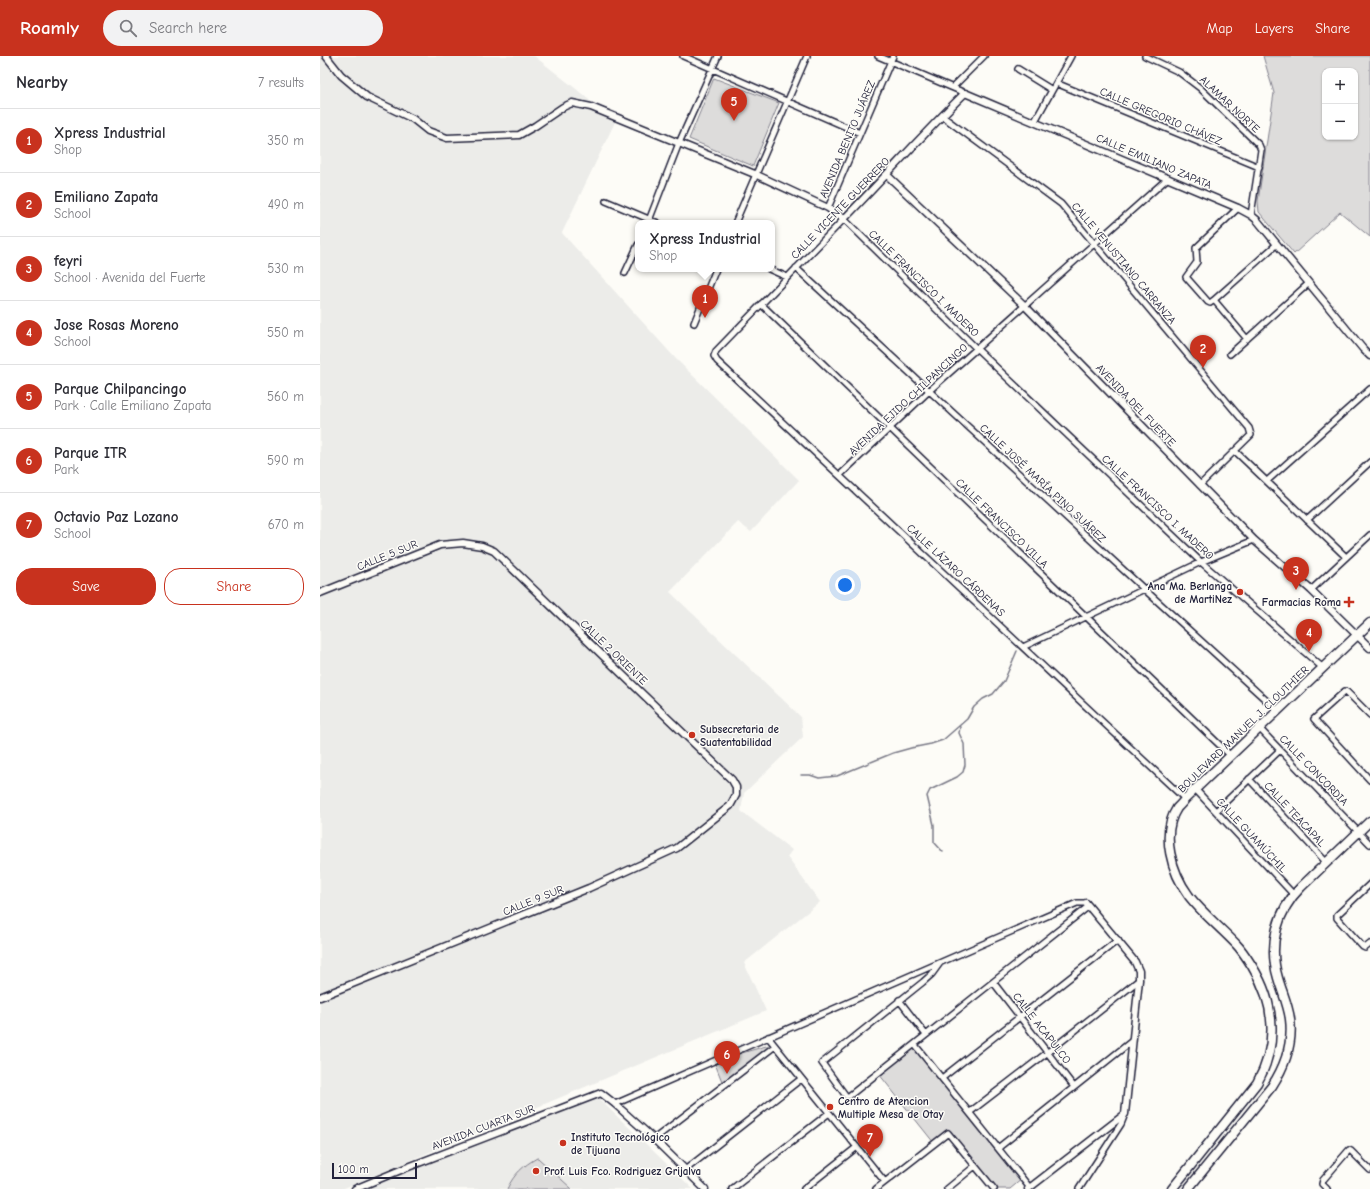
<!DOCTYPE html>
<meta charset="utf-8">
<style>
:root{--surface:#fff;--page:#f2f2f3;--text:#2b2b33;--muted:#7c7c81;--line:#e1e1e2;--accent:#c8321e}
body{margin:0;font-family:"Comic Neue",sans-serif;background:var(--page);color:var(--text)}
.controls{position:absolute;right:12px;top:12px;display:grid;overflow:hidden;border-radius:8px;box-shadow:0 1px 3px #0004}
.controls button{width:36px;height:36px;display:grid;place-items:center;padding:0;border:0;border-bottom:1px solid var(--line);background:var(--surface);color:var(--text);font:20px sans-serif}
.scale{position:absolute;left:12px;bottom:10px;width:85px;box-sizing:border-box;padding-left:4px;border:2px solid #22223b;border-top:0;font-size:11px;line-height:14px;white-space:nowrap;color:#22223b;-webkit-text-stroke:3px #fdfcf7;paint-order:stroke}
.you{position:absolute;left:525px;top:529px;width:14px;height:14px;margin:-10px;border:3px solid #fff;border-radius:50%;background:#1a73e8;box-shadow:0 0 0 6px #1a73e833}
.badge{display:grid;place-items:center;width:26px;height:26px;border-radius:50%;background:var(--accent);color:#fff;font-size:13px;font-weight:700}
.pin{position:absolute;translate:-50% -33px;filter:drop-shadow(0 1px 2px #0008)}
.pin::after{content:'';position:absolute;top:21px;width:14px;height:12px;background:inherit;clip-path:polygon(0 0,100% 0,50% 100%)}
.popup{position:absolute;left:315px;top:164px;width:140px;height:52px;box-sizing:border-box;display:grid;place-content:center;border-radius:8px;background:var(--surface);filter:drop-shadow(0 1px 3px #0005);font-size:13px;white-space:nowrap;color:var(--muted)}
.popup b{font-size:15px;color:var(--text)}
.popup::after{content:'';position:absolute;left:50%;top:100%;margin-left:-8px;border:8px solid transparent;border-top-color:var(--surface)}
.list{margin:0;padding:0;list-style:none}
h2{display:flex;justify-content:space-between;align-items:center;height:52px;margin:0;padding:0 16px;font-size:17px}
h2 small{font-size:13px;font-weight:400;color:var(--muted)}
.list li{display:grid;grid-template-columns:26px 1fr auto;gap:12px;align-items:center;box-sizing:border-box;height:64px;padding:0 16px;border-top:1px solid var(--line)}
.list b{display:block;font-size:15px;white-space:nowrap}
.list p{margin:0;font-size:13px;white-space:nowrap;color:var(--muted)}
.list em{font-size:13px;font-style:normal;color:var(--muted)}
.actions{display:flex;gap:8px;padding:12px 16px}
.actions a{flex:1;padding:9px 0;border:1px solid var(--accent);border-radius:16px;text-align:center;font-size:14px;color:var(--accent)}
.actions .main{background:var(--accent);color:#fff}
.icon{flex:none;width:22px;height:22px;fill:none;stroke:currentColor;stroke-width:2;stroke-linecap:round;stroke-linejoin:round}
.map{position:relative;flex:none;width:1050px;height:1133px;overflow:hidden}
header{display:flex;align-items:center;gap:24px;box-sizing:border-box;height:56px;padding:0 20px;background:var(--accent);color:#fff}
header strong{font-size:19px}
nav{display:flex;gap:22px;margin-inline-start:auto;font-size:14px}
.search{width:280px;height:36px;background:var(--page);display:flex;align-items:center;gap:10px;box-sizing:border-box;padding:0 14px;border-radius:22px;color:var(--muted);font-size:15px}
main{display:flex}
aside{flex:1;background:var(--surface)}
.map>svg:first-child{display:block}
.built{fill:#ecece9}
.green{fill:#dddcdb;stroke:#807f8b;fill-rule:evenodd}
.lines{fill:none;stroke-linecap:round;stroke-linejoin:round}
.stream{stroke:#787885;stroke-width:1.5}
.minor-casing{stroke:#22223b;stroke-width:8}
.tertiary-casing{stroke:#22223b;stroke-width:9}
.primary-casing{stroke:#22223b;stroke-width:11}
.minor{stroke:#fdfcf7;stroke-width:5}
.tertiary{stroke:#fdfcf7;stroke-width:6}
.primary{stroke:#fdfcf7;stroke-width:8}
.poi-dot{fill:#c8321e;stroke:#fdfcf7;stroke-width:1.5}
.labels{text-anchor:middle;stroke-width:3;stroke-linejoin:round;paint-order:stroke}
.street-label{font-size:11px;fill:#22223b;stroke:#fdfcf7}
.poi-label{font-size:11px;font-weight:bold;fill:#22223b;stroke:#fdfcf7;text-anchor:start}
</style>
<header>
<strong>Roamly</strong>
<div class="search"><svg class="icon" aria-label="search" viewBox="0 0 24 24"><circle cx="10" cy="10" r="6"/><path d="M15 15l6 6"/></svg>Search here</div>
<nav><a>Map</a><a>Layers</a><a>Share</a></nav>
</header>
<main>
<aside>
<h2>Nearby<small>7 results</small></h2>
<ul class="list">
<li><span class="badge">1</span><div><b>Xpress Industrial</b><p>Shop</p></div><em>350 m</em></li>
<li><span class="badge">2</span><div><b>Emiliano Zapata</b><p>School</p></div><em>490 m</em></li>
<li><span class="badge">3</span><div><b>feyri</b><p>School · Avenida del Fuerte</p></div><em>530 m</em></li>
<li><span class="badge">4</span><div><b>Jose Rosas Moreno</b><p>School</p></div><em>550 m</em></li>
<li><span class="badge">5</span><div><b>Parque Chilpancingo</b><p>Park · Calle Emiliano Zapata</p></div><em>560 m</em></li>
<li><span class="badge">6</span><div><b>Parque ITR</b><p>Park</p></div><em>590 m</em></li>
<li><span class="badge">7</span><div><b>Octavio Paz Lozano</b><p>School</p></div><em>670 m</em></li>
</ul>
<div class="actions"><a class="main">Save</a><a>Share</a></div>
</aside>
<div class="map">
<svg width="1050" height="1133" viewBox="0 0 1050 1133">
<rect width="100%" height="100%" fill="#fdfcf7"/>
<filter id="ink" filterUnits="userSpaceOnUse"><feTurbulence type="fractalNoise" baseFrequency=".025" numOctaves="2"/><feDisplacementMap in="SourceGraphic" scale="8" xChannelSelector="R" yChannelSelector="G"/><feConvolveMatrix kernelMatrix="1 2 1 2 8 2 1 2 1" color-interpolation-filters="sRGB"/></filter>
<g filter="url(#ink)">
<path class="built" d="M 0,0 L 214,0 L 255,32 L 295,66 L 242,177 L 356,303 L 479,424 L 431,476 L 418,466 L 350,536 L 481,661 L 483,681 L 424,737 L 421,755 L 472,794 L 467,801 L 500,846 L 424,907 L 446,955 L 22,1133 L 0,1133 Z
M 277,1041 L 373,1133 L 46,1133 Z"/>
<path class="green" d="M 943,0 L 1050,0 L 1050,181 L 1020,156 L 974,198 L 939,156 L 938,145 L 954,37 ZM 1005,15 L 1035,15 L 1035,81 L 1005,81 Z
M 394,22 L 459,47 L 433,110 L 369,83 Z
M 453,988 L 403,1028 L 394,1005 Z
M 595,989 L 702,1123 L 690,1133 L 674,1133 L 629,1075 L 614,1087 L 559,1018 Z
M 217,1102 L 218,1102 L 252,1133 L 187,1133 C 194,1118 203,1110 217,1102 Z"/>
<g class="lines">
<path class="stream" d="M 481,719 L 490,719 L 499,722 L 517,720 L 573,697 L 591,692 L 611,688 L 623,684 L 647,663 L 654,651 L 663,643 L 673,638 L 684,625 L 697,595
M 623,796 L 614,786 L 614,769 L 607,740 L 610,734 L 637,721 L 643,716 L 645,709 L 644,688 L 639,677 L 640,671"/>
<g class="minor-casing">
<path id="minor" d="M 363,0 L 540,77
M 558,0 L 645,37
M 825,0 L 859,16 L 880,32 L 939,89 L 941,94 L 931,159
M 698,13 L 732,34
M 736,27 L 939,111
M 633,31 L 664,0
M 622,60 L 741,148 L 929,372 L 931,379 L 880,429
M 715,65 L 751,0
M 286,145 L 338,167
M 508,152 L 573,0
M 918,152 L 876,192 L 877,206 L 866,221 L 888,246 L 890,247 L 894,244 L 957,188
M 328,167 L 359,87 L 398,0
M 415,167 L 487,0
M 476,212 L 824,533 L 958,655
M 449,213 L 467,221
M 305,217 L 318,189
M 894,244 L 927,283
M 441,248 L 910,699
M 374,267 L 396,213
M 910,298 L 988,228
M 915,395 L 1026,501
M 520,419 L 609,335 L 848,122
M 947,425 L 1050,333
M 987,464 L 1050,406
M 991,534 L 1050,479
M 703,591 L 881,506 L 934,484
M 1050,659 L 1027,636 L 1025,635 L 994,663 L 1050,724
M 939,672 L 1050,788
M 929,723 L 1007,807
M 875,733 L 974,839
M 865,743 L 397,305 L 394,300 L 396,295 L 524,163 L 657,293 L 881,506 L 1003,612
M 896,755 L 960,694
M 1050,828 L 1017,859 L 1017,862 L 1043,891 L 1045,892 L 1050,888
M 620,907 L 612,918 L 603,926 L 502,1007 L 526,1040 L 529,1040 L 769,850
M 673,926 L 754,1031
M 579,944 L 606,979
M 448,981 L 565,1126
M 595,989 L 710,1132
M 622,1022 L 798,884
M 295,1048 L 757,847 L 766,847
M 650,1056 L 728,996 L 819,924
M 334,1083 L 455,990
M 678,1092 L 812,985
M 365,1114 L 481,1023
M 412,1133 L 509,1057
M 484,1133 L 537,1091
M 556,1133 L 628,1077 L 674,1133
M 627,1133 L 655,1110
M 759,1133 L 801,1068 L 805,1058
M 1007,1133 L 1002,1128 L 1003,1124 L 1029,1094 L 1031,1095 L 1050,1114"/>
</g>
<g class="tertiary-casing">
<path id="tertiary" d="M 6,0 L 21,19 L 47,41 L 93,63 L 108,75 L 127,82 L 199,79 L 215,70 L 243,51 L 252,47 L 271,51 L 437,119 L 508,152 L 524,163 C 565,121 604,77 645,37 L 918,152 L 931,159 L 937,164 L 1043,293 L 1050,300
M 567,119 L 705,250 L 934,484 L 991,534 L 1050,592
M 0,537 L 120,489 L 143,487 L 162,490 L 174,495 L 412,724 L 416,731 L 416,739 L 410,750 L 357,792 L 269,832 L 0,941
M 35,1133 L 83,1113 L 281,1037 L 295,1048 L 334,1083 L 385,1133
M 708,1133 L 805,1058 L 819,924 L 819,915 L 815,906 L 766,847"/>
</g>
<g class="primary-casing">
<path id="primary" d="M 852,1133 L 937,1027 C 959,988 955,947 932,910 C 927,902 922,894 916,888 C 901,872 883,858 869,840 C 852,817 840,778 857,752 C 860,749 863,746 865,743 L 1050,567
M 868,1133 L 952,1030 C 965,1010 973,986 970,963 C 968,948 962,936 958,922 C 948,889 957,855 981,831 L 1050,765"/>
</g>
<use href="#minor" class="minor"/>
<use href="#tertiary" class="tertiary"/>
<use href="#primary" class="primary"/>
</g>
</g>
<g class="poi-dot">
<circle cx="920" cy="536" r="4"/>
<path d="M1027 540h4v4h4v4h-4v4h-4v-4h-4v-4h4z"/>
<circle cx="372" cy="679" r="4"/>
<circle cx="510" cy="1051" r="4"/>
<circle cx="243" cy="1087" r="4"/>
<circle cx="216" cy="1115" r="4"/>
</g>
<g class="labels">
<g class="street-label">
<text transform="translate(910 48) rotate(43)" y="4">ALAMAR NORTE</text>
<text transform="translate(841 60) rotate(23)" y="4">CALLE GREGORIO CHÁVEZ</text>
<text transform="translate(527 83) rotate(-67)" y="4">AVENIDA BENITO JUÁREZ</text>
<text transform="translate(834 105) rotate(23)" y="4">CALLE EMILIANO ZAPATA</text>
<text transform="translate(520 152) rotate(-46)" y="4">CALLE VICENTE GUERRERO</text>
<text transform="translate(804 207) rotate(50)" y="4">CALLE VENUSTIANO CARRANZA</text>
<text transform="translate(604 227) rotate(44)" y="4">CALLE FRANCISCO I. MADERO</text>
<text transform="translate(588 343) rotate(-43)" y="4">AVENIDA EJIDO CHILPANCINGO</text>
<text transform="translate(816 349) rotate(46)" y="4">AVENIDA DEL FUERTE</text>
<text transform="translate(723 427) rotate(43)" y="4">CALLE JOSÉ MARÍA PINO SUÁREZ</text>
<text transform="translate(838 451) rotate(43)" y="4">CALLE FRANCISCO I. MADERO</text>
<text transform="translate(682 467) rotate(44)" y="4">CALLE FRANCISCO VILLA</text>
<text transform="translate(67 499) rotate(-22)" y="4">CALLE 5 SUR</text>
<text transform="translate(636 514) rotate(43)" y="4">CALLE LÁZARO CÁRDENAS</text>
<text transform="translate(294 596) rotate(44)" y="4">CALLE 2 ORIENTE</text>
<text transform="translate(923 673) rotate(-44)" y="4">BOULEVARD MANUEL J. CLOUTHIER</text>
<text transform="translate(994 714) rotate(46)" y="4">CALLE CONCORDIA</text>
<text transform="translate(975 758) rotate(47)" y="4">CALLE TEACAPAL</text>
<text transform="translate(932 779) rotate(47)" y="4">CALLE GUAMÚCHIL</text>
<text transform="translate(213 844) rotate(-22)" y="4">CALLE 9 SUR</text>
<text transform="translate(722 972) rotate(52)" y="4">CALLE ACAPULCO</text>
<text transform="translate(163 1071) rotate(-21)" y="4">AVENIDA CUARTA SUR</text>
</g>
<g class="poi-label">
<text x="912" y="534" text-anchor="end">Ana Ma. Berlanga<tspan x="912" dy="13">de MartiNez</tspan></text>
<text x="1021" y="550" text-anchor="end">Farmacias Roma</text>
<text x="380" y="677">Subsecretaria de<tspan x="380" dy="13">Suatentabilidad</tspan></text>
<text x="518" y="1049">Centro de Atencion<tspan x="518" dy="13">Multiple Mesa de Otay</tspan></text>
<text x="251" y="1085">Instituto Tecnológico<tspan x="251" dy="13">de Tijuana</tspan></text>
<text x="224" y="1119">Prof. Luis Fco. Rodriguez Grijalva</text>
</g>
</g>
</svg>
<div class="controls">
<button>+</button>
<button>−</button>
</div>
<div class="scale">100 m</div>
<div class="you"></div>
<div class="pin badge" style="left:385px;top:262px">1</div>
<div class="popup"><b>Xpress Industrial</b>Shop</div>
<div class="pin badge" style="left:883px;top:312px">2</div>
<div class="pin badge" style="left:976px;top:534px">3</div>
<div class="pin badge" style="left:989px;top:596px">4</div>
<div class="pin badge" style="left:414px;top:65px">5</div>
<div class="pin badge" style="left:407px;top:1018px">6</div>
<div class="pin badge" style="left:550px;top:1101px">7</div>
</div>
</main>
